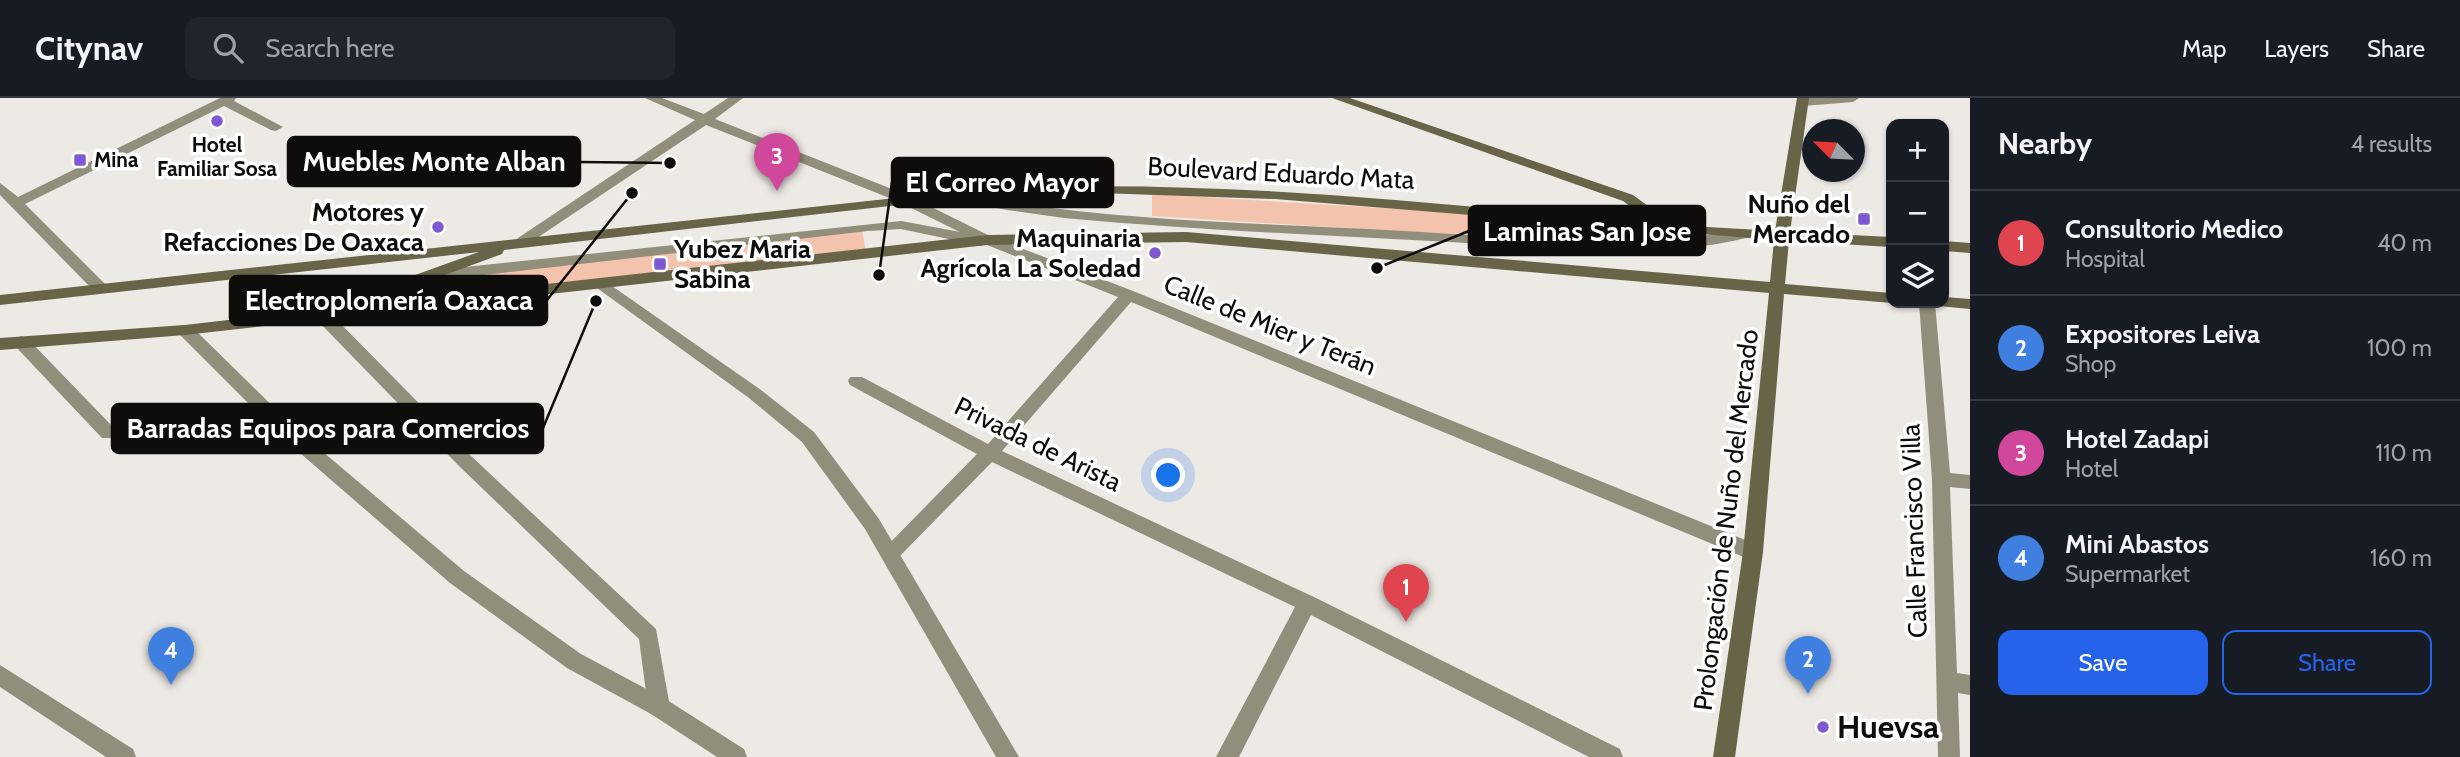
<!DOCTYPE html>
<meta charset="utf-8">
<style>
:root{--surface:#171b24;--page:#20242c;--text:#f1f3f6;--muted:#9ea1a6;--line:#363941;--accent:#2563eb}
body{margin:0;font-family:Cabin,sans-serif;background:var(--page);color:var(--text)}
.controls{position:absolute;right:21px;top:21px;display:grid;overflow:hidden;border-radius:14px;box-shadow:0 2px 5px #0004}
.controls button{width:63px;height:63px;display:grid;place-items:center;padding:0;border:0;border-bottom:2px solid var(--line);background:var(--surface);color:var(--text);font:35px sans-serif}
.compass{position:absolute;left:1802px;top:21px;width:63px;height:63px;border-radius:50%;background:var(--surface);box-shadow:0 2px 5px #0004;rotate:294deg}
.you{position:absolute;left:1169px;top:378px;width:24px;height:24px;margin:-18px;border:5px solid #fff;border-radius:50%;background:#1a73e8;box-shadow:0 0 0 10px #1a73e833}
.badge{display:grid;place-items:center;width:46px;height:46px;border-radius:50%;background:var(--accent);color:#fff;font-size:23px;font-weight:700}
.pin{position:absolute;translate:-50% -58px;filter:drop-shadow(0 2px 4px #0008)}
.pin::after{content:'';position:absolute;top:37px;width:24px;height:21px;background:inherit;clip-path:polygon(0 0,100% 0,50% 100%)}
.list{margin:0;padding:0;list-style:none}
h2{display:flex;justify-content:space-between;align-items:center;height:91px;margin:0;padding:0 28px;font-size:30px}
h2 small{font-size:23px;font-weight:400;color:var(--muted)}
.list li{display:grid;grid-template-columns:46px 1fr auto;gap:21px;align-items:center;box-sizing:border-box;height:105px;padding:0 28px;border-top:2px solid var(--line)}
.list b{display:block;font-size:26px;white-space:nowrap}
.list p{margin:0;font-size:23px;white-space:nowrap;color:var(--muted)}
.list em{font-size:23px;font-style:normal;color:var(--muted)}
.actions{display:flex;gap:14px;padding:21px 28px}
.actions a{flex:1;padding:16px 0;border:2px solid var(--accent);border-radius:14px;text-align:center;font-size:24px;color:var(--accent)}
.actions .main{background:var(--accent);color:#fff}
.icon{flex:none;width:38px;height:38px;fill:none;stroke:currentColor;stroke-width:2;stroke-linecap:round;stroke-linejoin:round}
.map{position:relative;flex:none;width:1970px;height:659px;overflow:hidden}
header{display:flex;align-items:center;gap:42px;box-sizing:border-box;height:98px;padding:0 35px;background:var(--surface);border-bottom:2px solid var(--line)}
header strong{font-size:33px}
nav{display:flex;gap:38px;margin-inline-start:auto;font-size:24px}
.search{width:490px;height:63px;background:var(--page);display:flex;align-items:center;gap:18px;box-sizing:border-box;padding:0 24px;border-radius:14px;color:var(--muted);font-size:26px}
main{display:flex}
aside{flex:1;background:var(--surface)}
.map>svg:first-child{display:block}
.building{fill:#f4c3ad}
.lines{fill:none;stroke-linecap:round;stroke-linejoin:round}
.lane{fill:#918f7b;fill-rule:evenodd}
.street{fill:#918f7b;fill-rule:evenodd}
.secondary{fill:#676447;fill-rule:evenodd}
.poi-dot{fill:#7f59d3;stroke:#fff;stroke-width:2.5}
.labels{text-anchor:middle;stroke-width:7;stroke-linejoin:round;paint-order:stroke}
.far-poi-label{font-size:21px;font-weight:bold;fill:#0e0d0c;stroke:#fff}
.street-label{font-size:26px;fill:#0e0d0c;stroke:#fff}
.poi-label{font-size:26px;font-weight:bold;fill:#0e0d0c;stroke:#fff;text-anchor:end}
.near-poi-label{font-size:32px;font-weight:bold;fill:#0e0d0c;stroke:#fff;text-anchor:start}
.leader{fill:none;stroke:#0e0d0c;stroke-width:2.5}
.callout-dot{fill:#0e0d0c;stroke:#fff;stroke-width:2.5}
.callout{fill:#0e0d0c;stroke:#0e0d0c;stroke-width:2.5}
.callout-label{font-size:28px;text-anchor:middle;font-weight:bold;fill:#fff}
</style>
<header>
<strong>Citynav</strong>
<div class="search"><svg class="icon" aria-label="search" viewBox="0 0 24 24"><circle cx="10" cy="10" r="6"/><path d="M15 15l6 6"/></svg>Search here</div>
<nav><a>Map</a><a>Layers</a><a>Share</a></nav>
</header>
<main>
<div class="map">
<svg width="1970" height="659" viewBox="0 0 1970 659">
<rect width="100%" height="100%" fill="#ede9e5"/>
<path class="building" d="M 1152,96 L 1529,119 L 1538,142 L 1152,118 Z
M 862,132 L 866,154 L 464,198 L 469,175 Z"/>
<g class="lines">
<path class="lane" d="M 950,93 C 1092,123 1242,124 1387,132 C 1505,138 1627,154 1745,131 L 1752,136 L 1750,139 C 1653,164 1549,150 1450,144 C 1321,137 1192,132 1064,120 L 1007,112 L 945,100 L 943,97 Z
M 901,123 L 982,138 L 989,143 L 982,148 L 901,131 L 868,133 L 467,179 L 346,218 L 338,213 L 340,209 L 465,169 Z
M 602,181 L 761,292 L 814,334 L 879,421 L 1019,659 L 996,659 L 865,431 L 802,344 L 749,300 L 597,190 L 594,186 Z
M 322,212 L 328,213 L 470,357 L 656,531 L 670,609 L 667,616 L 659,619 L 651,616 L 648,609 L 639,541 L 458,367 L 316,221 L 314,217 L 316,213 Z
M 21,238 L 27,240 L 114,330 L 117,335 L 114,340 L 102,340 L 15,248 L 13,244 Z
M 0,567 L 133,651 L 136,659 L 106,659 L 0,589 Z"/>
<path class="street" d="M 220,0 L 236,0 L 234,3 L 283,29 L 276,33 L 271,32 L 224,8 L 25,106 L 105,186 L 108,190 L 105,194 L 95,194 L 0,97 L 0,85 L 18,99 Z
M 645,0 L 662,0 L 704,16 L 728,0 L 743,0 L 715,21 L 907,97 L 992,139 L 1133,193 L 1760,448 L 1763,454 L 1760,460 L 1753,462 L 1746,460 L 1131,204 L 1002,353 L 1314,499 L 1620,651 L 1623,659 L 1589,659 L 1311,517 L 1239,659 L 1216,659 L 1295,509 L 992,364 L 897,461 L 890,463 L 883,461 L 880,455 L 977,356 L 850,287 L 848,283 L 850,279 L 862,279 L 988,346 L 1118,199 L 982,145 L 897,103 L 706,27 L 528,146 L 518,146 L 516,143 L 518,140 L 695,22 Z
M 1805,0 L 1859,0 L 1853,4 L 1803,8 L 1797,4 Z
M 1919,205 L 1935,205 L 1950,375 L 1970,377 L 1970,391 L 1950,389 L 1957,575 L 1970,577 L 1970,597 L 1958,595 L 1960,659 L 1938,659 L 1932,381 Z
M 185,227 L 191,228 L 297,332 L 464,473 L 581,556 L 667,602 L 744,651 L 747,659 L 717,659 L 651,616 L 567,570 L 450,485 L 285,342 L 179,236 L 177,232 L 179,228 Z"/>
<path class="secondary" d="M 1332,0 L 1350,0 L 1633,97 L 1674,127 L 1775,133 L 1797,0 L 1809,0 L 1790,134 L 1891,139 L 1891,149 L 1789,143 L 1785,186 L 1891,195 L 1892,205 L 1784,196 L 1763,454 L 1735,659 L 1713,659 L 1743,454 L 1769,195 L 1186,144 L 987,147 L 185,237 L 0,252 L 0,240 L 185,227 L 342,209 L 343,203 L 479,154 L 0,207 L 0,197 L 969,92 C 1198,78 1425,105 1653,125 L 1623,103 ZM 1099,95 L 1275,101 L 1774,142 L 1770,184 L 1186,134 L 987,137 L 366,206 L 502,156 L 504,152 L 925,104 Z
M 1944,143 L 1970,145 L 1970,155 L 1944,153 Z
M 1944,199 L 1970,201 L 1970,211 L 1938,208 L 1937,205 L 1944,205 Z"/>
</g>
<g class="poi-dot">
<circle cx="217" cy="23" r="7"/>
<rect x="73" y="55" width="14" height="14" rx="3.5"/>
<rect x="1857" y="114" width="14" height="14" rx="3.5"/>
<circle cx="438" cy="129" r="7"/>
<circle cx="1155" cy="155" r="7"/>
<rect x="653" y="159" width="14" height="14" rx="3.5"/>
<circle cx="1823" cy="629" r="7"/>
</g>
<g class="labels">
<g class="far-poi-label">
<text x="217" y="54">Hotel<tspan x="217" dy="24">Familiar Sosa</tspan></text>
<text x="94" y="69" text-anchor="start">Mina</text>
</g>
<g class="street-label">
<text transform="translate(1281 75) rotate(3)" y="9">Boulevard Eduardo Mata</text>
<text transform="translate(1270 227) rotate(22)" y="9">Calle de Mier y Terán</text>
<text transform="translate(1038 346) rotate(26)" y="9">Privada de Arista</text>
<text transform="translate(1726 422) rotate(-83)" y="9">Prolongación de Nuño del Mercado</text>
<text transform="translate(1914 433) rotate(-92)" y="9">Calle Francisco Villa</text>
</g>
<g class="poi-label">
<text x="1850" y="115">Nuño del<tspan x="1850" dy="30">Mercado</tspan></text>
<text x="424" y="123">Motores y<tspan x="424" dy="30">Refacciones De Oaxaca</tspan></text>
<text x="1141" y="149">Maquinaria<tspan x="1141" dy="30">Agrícola La Soledad</tspan></text>
<text x="674" y="160" text-anchor="start">Yubez Maria<tspan x="674" dy="30">Sabina</tspan></text>
</g>
<g class="near-poi-label">
<text x="1837" y="640">Huevsa</text>
</g>
</g>
<path class="leader" d="M670 65L580 64M879 177L892 84M1377 170L1469 133M632 95L547 202M596 203L543 330"/>
<g class="callout-dot">
<circle cx="670" cy="65" r="7"/>
<circle cx="879" cy="177" r="7"/>
<circle cx="1377" cy="170" r="7"/>
<circle cx="632" cy="95" r="7"/>
<circle cx="596" cy="203" r="7"/>
</g>
<g class="callout">
<rect x="288" y="39" width="292" height="49" rx="7"/>
<rect x="892" y="60" width="221" height="49" rx="7"/>
<rect x="1469" y="108" width="236" height="49" rx="7"/>
<rect x="230" y="178" width="317" height="49" rx="7"/>
<rect x="112" y="306" width="431" height="49" rx="7"/>
</g>
<g class="callout-label">
<text x="434" y="73">Muebles Monte Alban</text>
<text x="1002" y="94">El Correo Mayor</text>
<text x="1587" y="143">Laminas San Jose</text>
<text x="389" y="212">Electroplomería Oaxaca</text>
<text x="328" y="340">Barradas Equipos para Comercios</text>
</g>
</svg>
<div class="controls">
<button>+</button>
<button>−</button>
<button><svg class="icon" aria-label="layers" viewBox="0 0 24 24"><path d="M12 4l9 5-9 5-9-5zM3 14l9 5 9-5"/></svg></button>
</div>
<svg class="compass" viewBox="-18 -18 36 36"><path d="M0-13l5 13h-10z" fill="#e53935"/><path d="M0 13l5-13h-10z" fill="#9ea1a6"/></svg>
<div class="you"></div>
<div class="pin badge" style="left:1406px;top:524px;background:#e0444e">1</div>
<div class="pin badge" style="left:1808px;top:596px;background:#3f7fe0">2</div>
<div class="pin badge" style="left:777px;top:93px;background:#d1479c">3</div>
<div class="pin badge" style="left:171px;top:587px;background:#3f7fe0">4</div>
</div>
<aside>
<h2>Nearby<small>4 results</small></h2>
<ul class="list">
<li><span class="badge" style="background:#e0444e">1</span><div><b>Consultorio Medico</b><p>Hospital</p></div><em>40 m</em></li>
<li><span class="badge" style="background:#3f7fe0">2</span><div><b>Expositores Leiva</b><p>Shop</p></div><em>100 m</em></li>
<li><span class="badge" style="background:#d1479c">3</span><div><b>Hotel Zadapi</b><p>Hotel</p></div><em>110 m</em></li>
<li><span class="badge" style="background:#3f7fe0">4</span><div><b>Mini Abastos</b><p>Supermarket</p></div><em>160 m</em></li>
</ul>
<div class="actions"><a class="main">Save</a><a>Share</a></div>
</aside>
</main>
